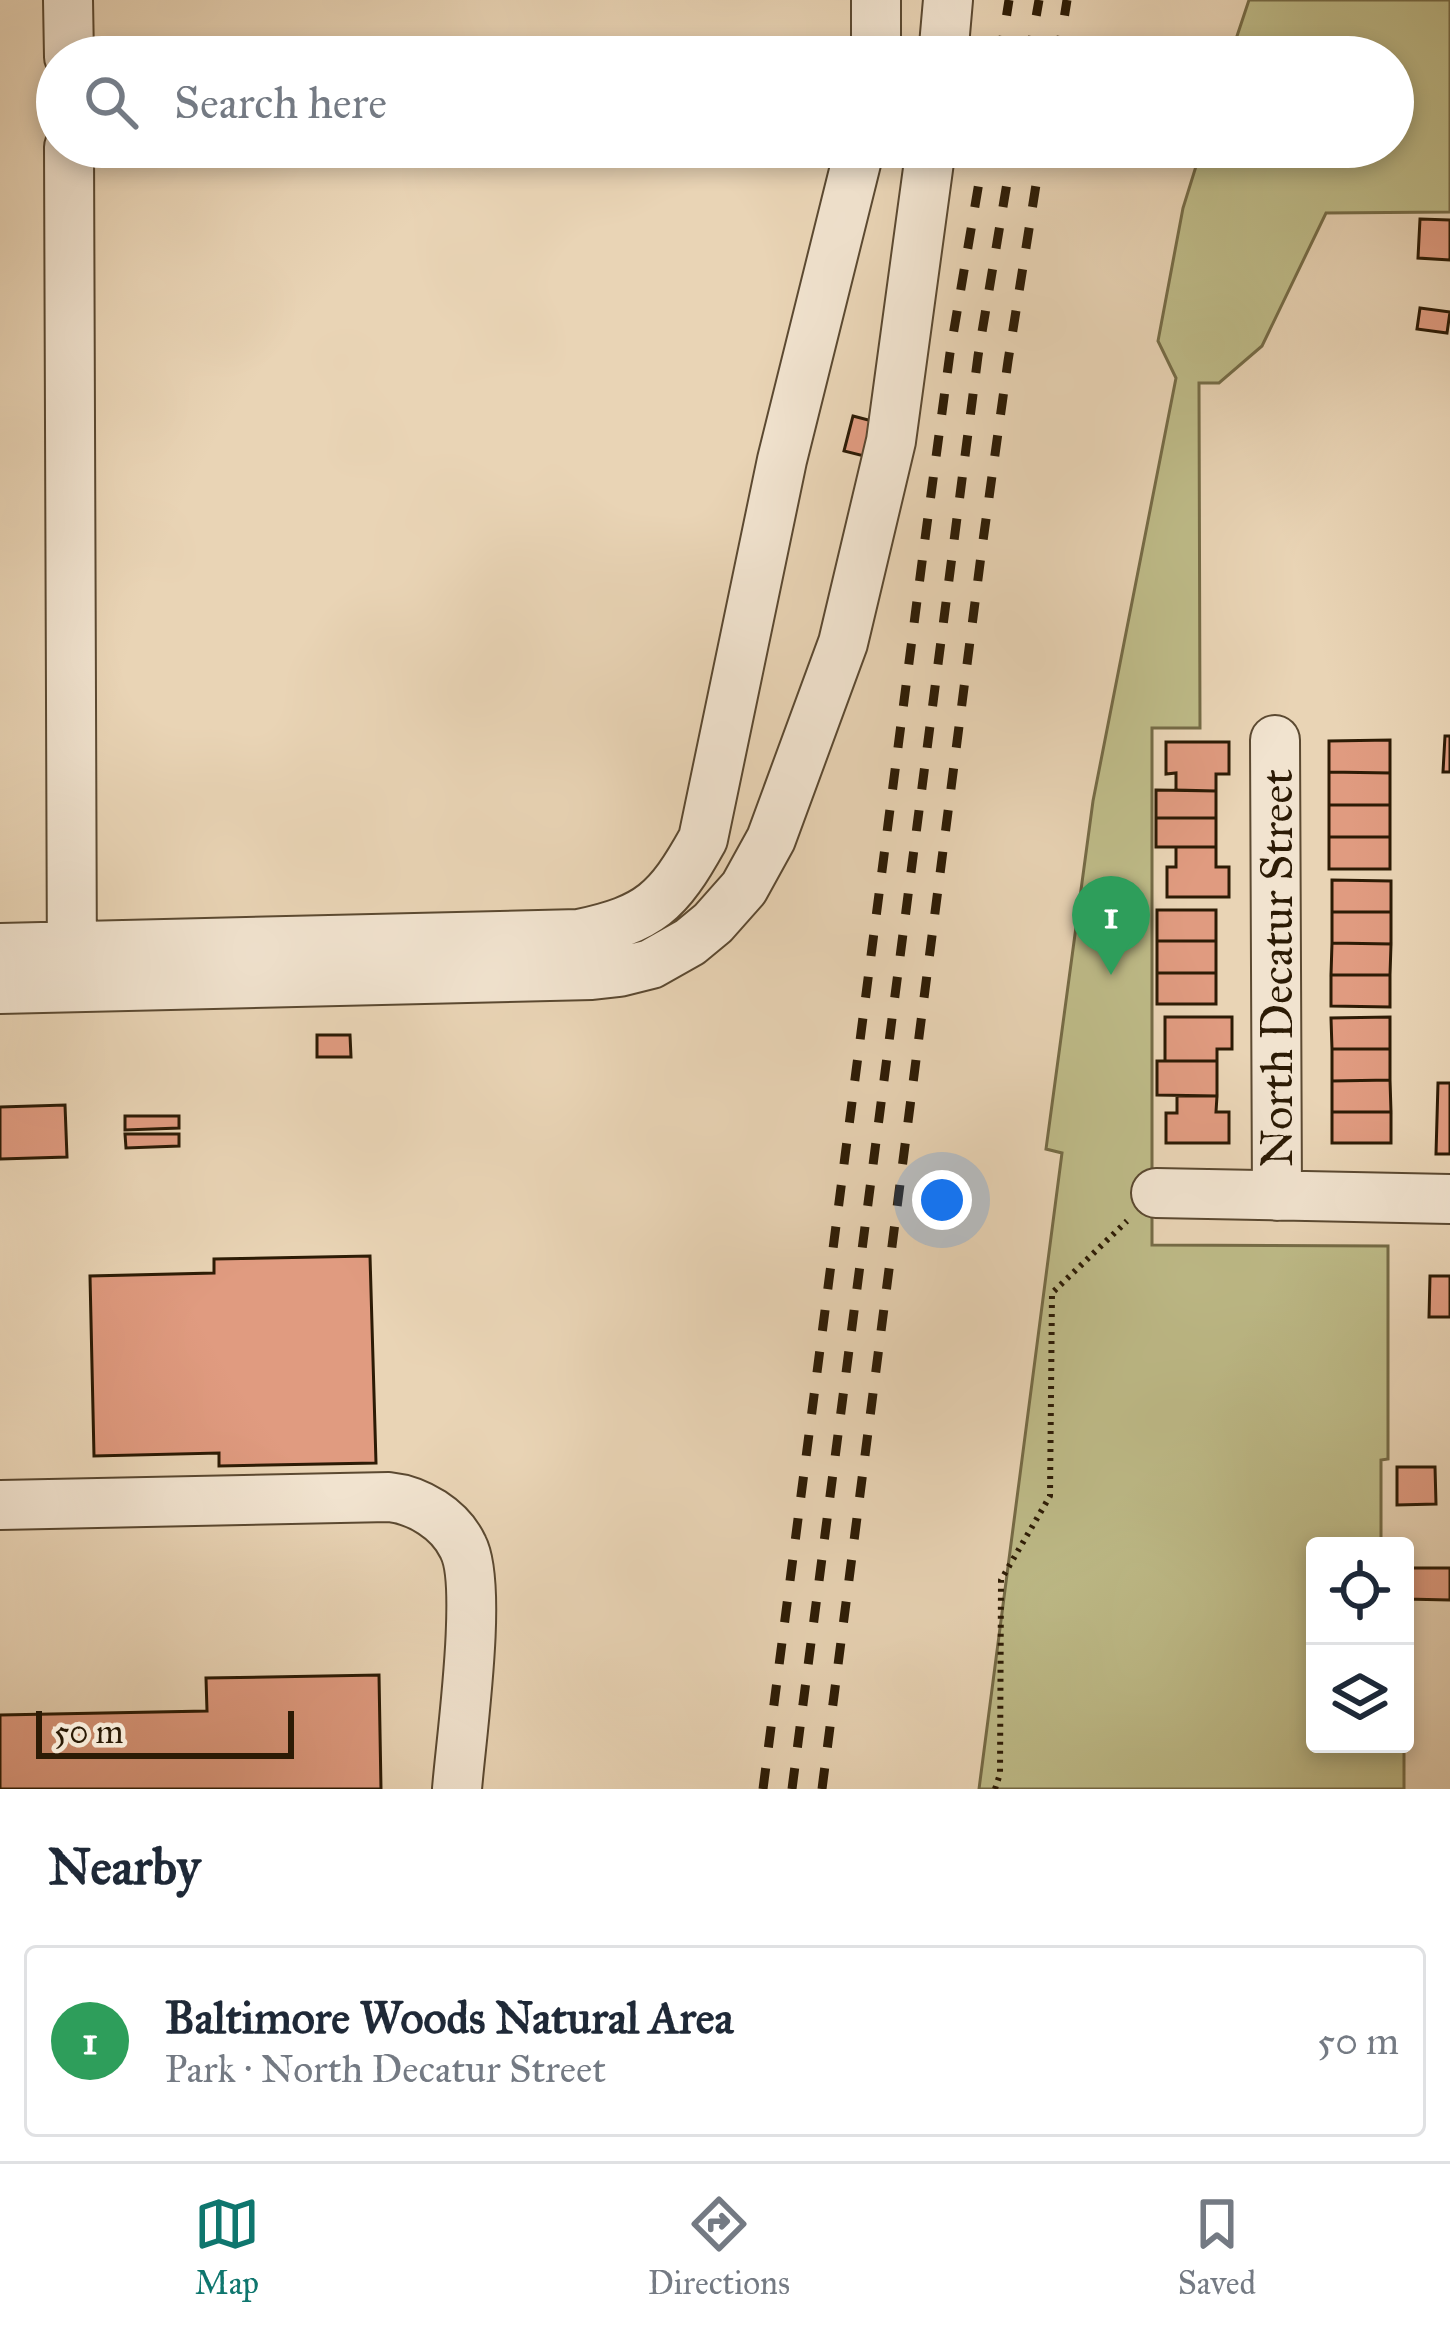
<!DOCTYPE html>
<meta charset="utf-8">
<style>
:root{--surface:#fff;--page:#f6f6f7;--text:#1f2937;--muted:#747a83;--line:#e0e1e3;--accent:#0f766e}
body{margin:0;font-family:"IM FELL Great Primer",serif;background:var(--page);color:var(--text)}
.controls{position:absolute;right:36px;bottom:36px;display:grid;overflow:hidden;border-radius:12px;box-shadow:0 6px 18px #0003}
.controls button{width:108px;height:108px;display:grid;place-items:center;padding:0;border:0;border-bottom:3px solid var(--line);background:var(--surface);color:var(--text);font:60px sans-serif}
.scale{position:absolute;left:36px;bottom:30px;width:258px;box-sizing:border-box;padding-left:12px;border:6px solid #2c1b05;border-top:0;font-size:33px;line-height:42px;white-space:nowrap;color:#2c1b05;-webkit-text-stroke:9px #f1e3cf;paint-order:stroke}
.you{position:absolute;left:942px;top:1200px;width:42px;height:42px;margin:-30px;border:9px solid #fff;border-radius:50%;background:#1a73e8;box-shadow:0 0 0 18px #1a73e833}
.badge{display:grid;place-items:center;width:78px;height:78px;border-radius:50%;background:var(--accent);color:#fff;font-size:39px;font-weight:700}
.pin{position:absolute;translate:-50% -99px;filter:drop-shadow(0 3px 6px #0008)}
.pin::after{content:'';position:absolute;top:63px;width:42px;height:36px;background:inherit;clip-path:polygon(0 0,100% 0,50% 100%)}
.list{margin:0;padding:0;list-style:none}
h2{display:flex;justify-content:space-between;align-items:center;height:156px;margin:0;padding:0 48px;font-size:51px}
h2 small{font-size:39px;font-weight:400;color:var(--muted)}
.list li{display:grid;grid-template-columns:78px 1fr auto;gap:36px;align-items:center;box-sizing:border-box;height:192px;margin:0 24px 24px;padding:0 24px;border:3px solid var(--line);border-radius:12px}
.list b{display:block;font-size:45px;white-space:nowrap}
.list p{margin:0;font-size:39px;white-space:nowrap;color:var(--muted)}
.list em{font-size:39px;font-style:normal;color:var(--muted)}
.icon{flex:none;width:66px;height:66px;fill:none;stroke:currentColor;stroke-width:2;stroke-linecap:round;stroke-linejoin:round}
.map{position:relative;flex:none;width:1450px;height:1789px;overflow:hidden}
.search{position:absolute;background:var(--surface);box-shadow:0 6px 18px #0003;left:36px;right:36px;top:36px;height:132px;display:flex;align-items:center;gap:30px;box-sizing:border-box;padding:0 42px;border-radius:66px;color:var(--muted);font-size:45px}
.sheet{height:372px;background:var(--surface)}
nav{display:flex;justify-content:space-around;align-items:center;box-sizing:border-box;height:168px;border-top:3px solid var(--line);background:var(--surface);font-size:33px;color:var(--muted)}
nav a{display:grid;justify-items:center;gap:6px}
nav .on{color:var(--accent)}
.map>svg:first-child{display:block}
.green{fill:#bebb88;stroke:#756b46;stroke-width:3}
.building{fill:#e09b80;stroke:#2c1b05;stroke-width:3}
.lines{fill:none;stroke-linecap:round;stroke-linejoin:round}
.minor-casing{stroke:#5b4931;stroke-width:52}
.path{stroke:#2c1b05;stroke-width:6;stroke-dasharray:3 6;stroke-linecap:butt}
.minor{stroke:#f1e3cf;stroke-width:48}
.rail{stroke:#2c1b05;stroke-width:9;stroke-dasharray:21 21;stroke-linecap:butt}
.labels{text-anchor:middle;stroke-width:9;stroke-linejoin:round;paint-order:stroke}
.street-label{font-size:45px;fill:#2c1b05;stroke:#f1e3cf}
</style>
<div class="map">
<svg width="1450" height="1789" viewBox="0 0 1450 1789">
<rect width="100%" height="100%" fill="#e9d4b5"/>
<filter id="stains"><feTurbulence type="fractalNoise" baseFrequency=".00167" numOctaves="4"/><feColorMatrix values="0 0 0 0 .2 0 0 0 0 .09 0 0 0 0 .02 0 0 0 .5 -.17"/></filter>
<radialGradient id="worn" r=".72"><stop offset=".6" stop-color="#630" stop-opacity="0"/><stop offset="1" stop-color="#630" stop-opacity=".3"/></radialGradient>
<path class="green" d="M 1249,0 L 1450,0 L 1450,212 L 1326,213 L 1262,346 L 1219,383 L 1199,383 L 1200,728 L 1152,728 L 1152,1245 L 1388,1246 L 1388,1459 L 1381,1460 L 1381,1546 L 1315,1546 L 1315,1744 L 1404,1744 L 1404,1789 L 979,1789 L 1062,1153 L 1046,1149 L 1093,801 L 1176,378 L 1158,341 L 1183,208 L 1202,147 L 1393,147 L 1393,57 L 1230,57 Z"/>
<path class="building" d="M 1420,219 L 1450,220 L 1450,260 L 1418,258 Z
M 1420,308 L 1450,312 L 1447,333 L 1417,329 Z
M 853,416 L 880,423 L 872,458 L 844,451 Z
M 1445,736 L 1450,736 L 1450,772 L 1443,772 Z
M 1390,740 L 1390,773 L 1329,772 L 1329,741 Z
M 1166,742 L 1229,742 L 1229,774 L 1216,774 L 1216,791 L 1176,790 L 1176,773 L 1166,774 Z
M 1329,772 L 1390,773 L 1390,805 L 1329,805 Z
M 1156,790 L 1216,791 L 1216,818 L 1156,818 Z
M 1329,805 L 1390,805 L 1390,837 L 1329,837 Z
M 1156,818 L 1216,818 L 1216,847 L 1156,847 Z
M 1329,837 L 1390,837 L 1390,869 L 1329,869 Z
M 1176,847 L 1216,847 L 1216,867 L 1229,867 L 1229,897 L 1167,897 L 1167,867 L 1176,867 Z
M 1332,880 L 1391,881 L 1391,912 L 1332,912 Z
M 1157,910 L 1216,910 L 1216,941 L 1157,941 Z
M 1332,912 L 1391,912 L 1391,944 L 1332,943 Z
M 1157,941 L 1216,941 L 1216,973 L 1157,973 Z
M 1332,943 L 1391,944 L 1390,975 L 1331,975 Z
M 1157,973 L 1216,973 L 1216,1004 L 1157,1004 Z
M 1331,975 L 1390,975 L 1390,1007 L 1331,1006 Z
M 1165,1017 L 1232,1017 L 1232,1049 L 1217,1049 L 1217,1061 L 1165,1061 Z
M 1390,1017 L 1390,1049 L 1332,1049 L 1331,1018 Z
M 317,1035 L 350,1035 L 351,1057 L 317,1057 Z
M 1332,1049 L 1390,1049 L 1390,1080 L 1332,1081 Z
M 1157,1061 L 1217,1061 L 1217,1096 L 1157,1095 Z
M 1390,1080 L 1391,1112 L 1332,1112 L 1332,1081 Z
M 1438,1083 L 1450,1083 L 1450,1154 L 1436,1154 Z
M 1177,1096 L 1217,1096 L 1216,1112 L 1229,1112 L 1229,1143 L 1166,1143 L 1166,1113 L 1177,1113 Z
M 65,1105 L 67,1157 L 0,1159 L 0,1107 Z
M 1332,1112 L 1391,1112 L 1391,1143 L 1332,1143 Z
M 125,1116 L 179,1116 L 179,1128 L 125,1130 Z
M 125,1134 L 179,1134 L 179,1146 L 126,1148 Z
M 370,1256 L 376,1463 L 219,1466 L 219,1453 L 94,1456 L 90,1276 L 214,1273 L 214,1259 Z
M 1430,1276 L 1450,1276 L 1450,1317 L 1429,1317 Z
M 1397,1467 L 1435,1467 L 1436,1504 L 1397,1505 Z
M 1405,1568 L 1450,1568 L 1450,1600 L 1405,1599 Z
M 379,1675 L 381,1789 L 0,1789 L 0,1715 L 207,1711 L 206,1678 Z"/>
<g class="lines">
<g class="minor-casing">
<path id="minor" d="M 68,0 L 69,57
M 876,57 L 876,0
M 943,57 L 948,0
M 69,147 L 72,976
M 1275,740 L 1277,1196
M 0,948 L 579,934 C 650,919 668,902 703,839 L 782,460 L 860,147
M 0,989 L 592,975 L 619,972 L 651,964 L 690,942 L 713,923 L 744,888 L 771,839 L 843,643 L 891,441 L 931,147
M 1156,1193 L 1450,1199
M 0,1505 L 389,1497 C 418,1500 450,1519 463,1547 C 483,1585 461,1739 457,1789"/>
</g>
<path class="path" d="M 995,1789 L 1000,1774 L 1001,1580 L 1050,1496 L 1052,1293 L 1127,1221"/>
<use href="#minor" class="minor"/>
<path class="rail" d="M 1000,57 L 1009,0
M 1029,57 L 1039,0
M 1058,57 L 1067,0
M 763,1789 L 925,539 L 950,353 L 985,147
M 792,1789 L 978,356 L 1013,147
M 822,1789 L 982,548 L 1008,361 L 1042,147"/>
</g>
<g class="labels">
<g class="street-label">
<text transform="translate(1276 968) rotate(-90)" y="16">North Decatur Street</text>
</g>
</g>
<rect width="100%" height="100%" filter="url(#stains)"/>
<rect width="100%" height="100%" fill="url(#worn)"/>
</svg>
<div class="controls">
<button><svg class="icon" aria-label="locate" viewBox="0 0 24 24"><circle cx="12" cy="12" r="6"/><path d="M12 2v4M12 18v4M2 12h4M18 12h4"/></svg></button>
<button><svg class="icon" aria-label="layers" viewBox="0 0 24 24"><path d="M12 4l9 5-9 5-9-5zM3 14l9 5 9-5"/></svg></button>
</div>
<div class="scale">50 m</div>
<div class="you"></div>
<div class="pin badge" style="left:1111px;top:975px;background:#2e9e5b">1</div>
<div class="search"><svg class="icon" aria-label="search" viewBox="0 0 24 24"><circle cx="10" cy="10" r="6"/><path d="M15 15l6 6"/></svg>Search here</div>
</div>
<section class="sheet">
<h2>Nearby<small></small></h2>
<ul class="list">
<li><span class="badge" style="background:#2e9e5b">1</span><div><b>Baltimore Woods Natural Area</b><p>Park · North Decatur Street</p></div><em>50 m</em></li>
</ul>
</section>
<nav>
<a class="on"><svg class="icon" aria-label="map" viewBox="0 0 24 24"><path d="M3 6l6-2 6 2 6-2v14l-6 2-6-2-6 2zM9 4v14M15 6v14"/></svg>Map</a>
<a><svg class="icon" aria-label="directions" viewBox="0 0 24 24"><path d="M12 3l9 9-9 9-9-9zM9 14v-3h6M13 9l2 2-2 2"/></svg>Directions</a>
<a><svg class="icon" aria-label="saved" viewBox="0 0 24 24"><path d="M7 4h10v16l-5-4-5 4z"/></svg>Saved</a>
</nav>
